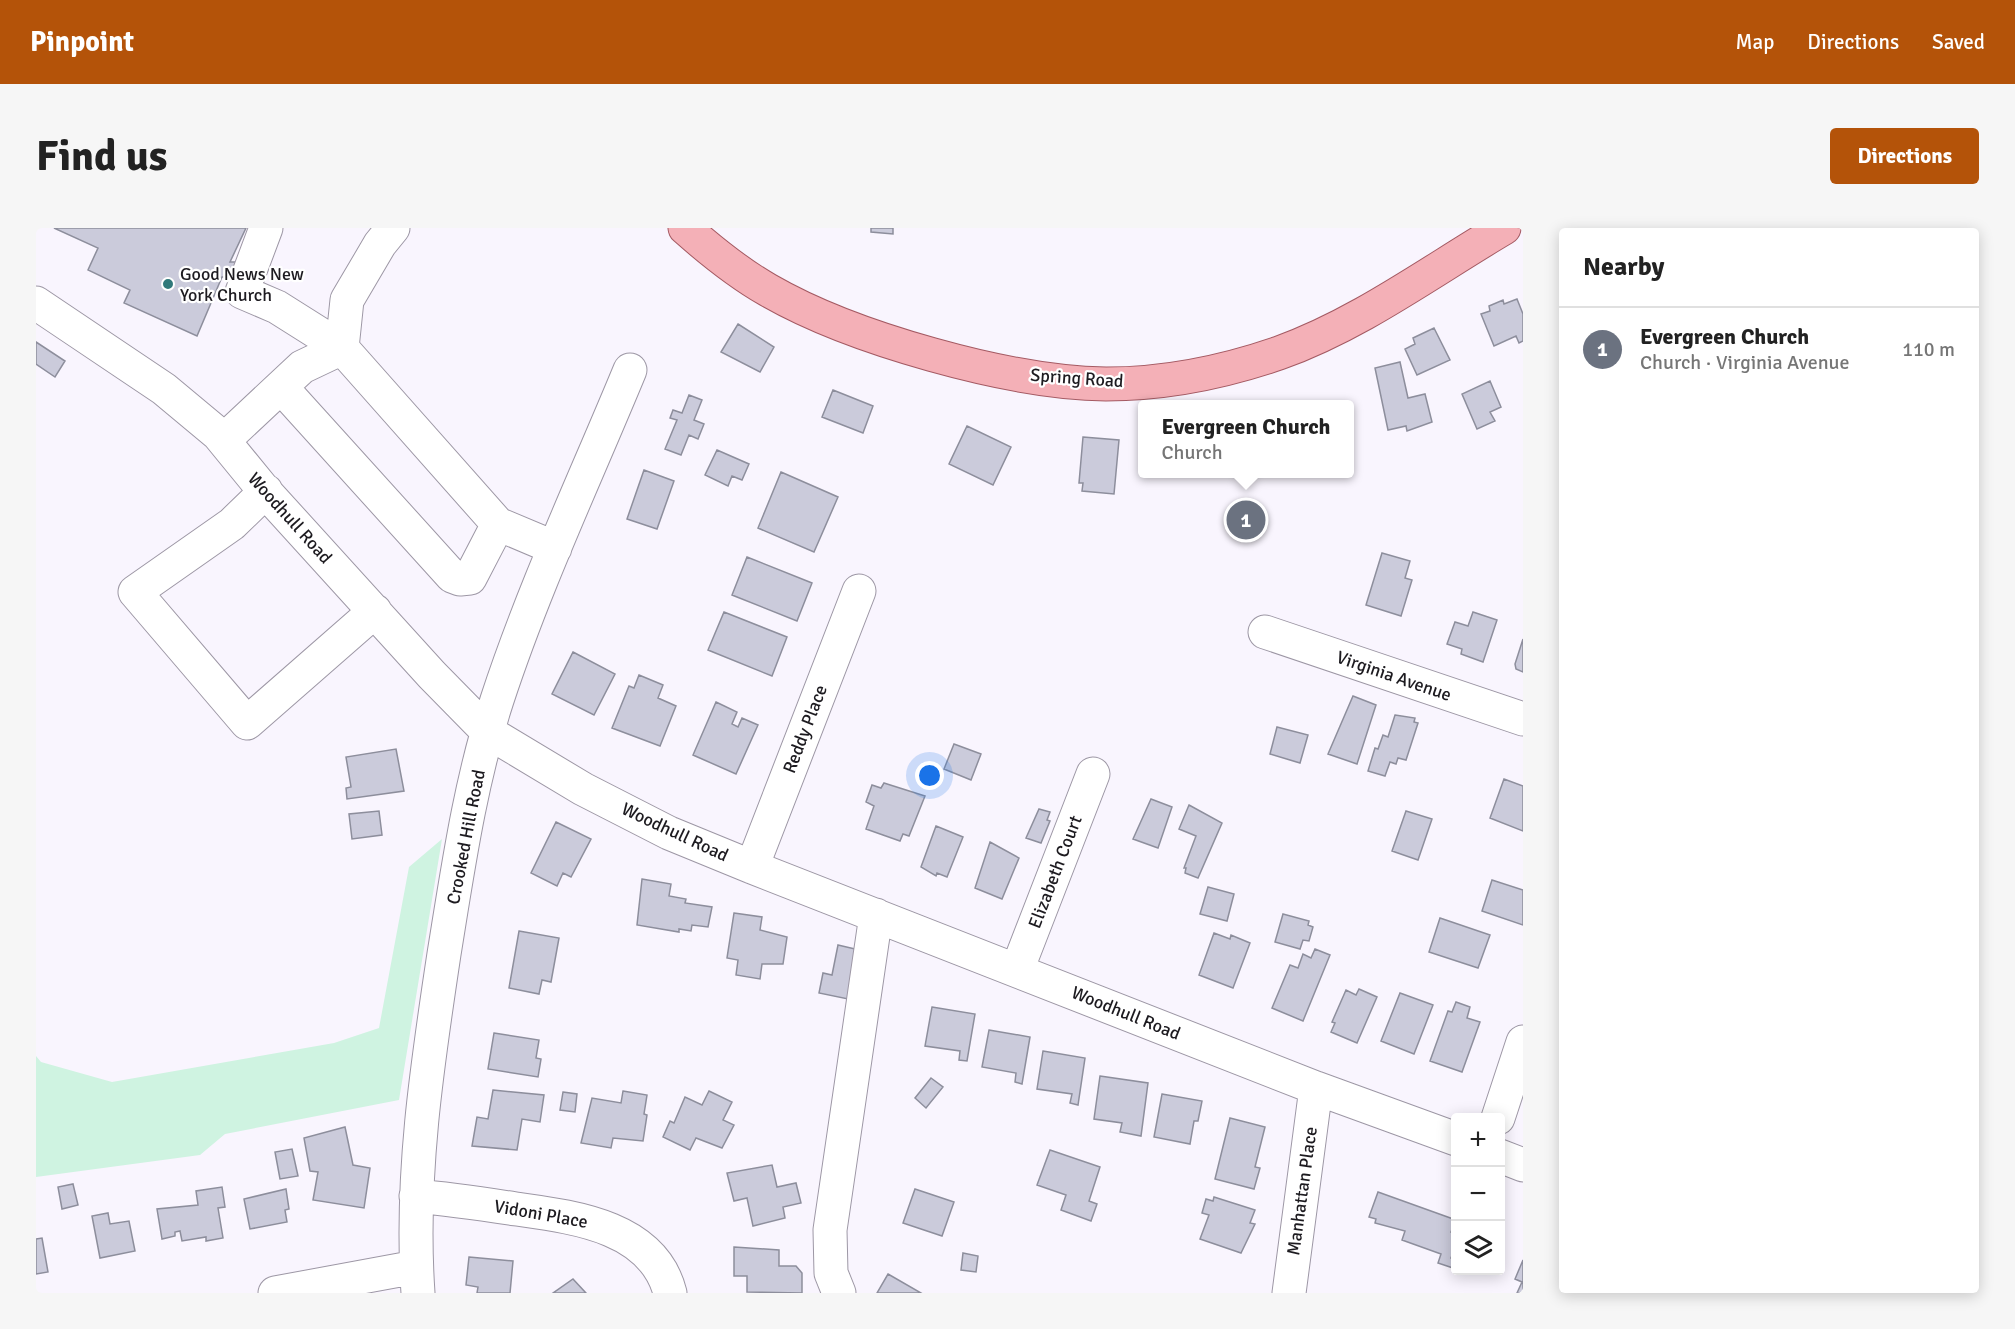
<!DOCTYPE html>
<meta charset="utf-8">
<style>
:root{--surface:#fff;--page:#f6f6f6;--text:#222;--muted:#767676;--line:#e0e0e0;--accent:#b45309}
body{margin:0;font-family:Signika,sans-serif;background:var(--page);color:var(--text)}
.controls{position:absolute;right:18px;bottom:18px;display:grid;overflow:hidden;border-radius:6px;box-shadow:0 3px 15px #0003}
.controls button{width:54px;height:54px;display:grid;place-items:center;padding:0;border:0;border-bottom:2px solid var(--line);background:var(--surface);color:var(--text);font:30px sans-serif}
.you{position:absolute;left:894px;top:548px;width:21px;height:21px;margin:-15px;border:4px solid #fff;border-radius:50%;background:#1a73e8;box-shadow:0 0 0 9px #1a73e833}
.badge{display:grid;place-items:center;width:39px;height:39px;border-radius:50%;background:var(--accent);color:#fff;font-size:20px;font-weight:700}
.pin{position:absolute;translate:-50% -50%;border:3px solid #fff;box-shadow:0 2px 6px #0006}
.popup{position:absolute;left:1102px;top:172px;width:216px;height:78px;box-sizing:border-box;display:grid;place-content:center;border-radius:6px;background:var(--surface);filter:drop-shadow(0 2px 4px #0005);font-size:20px;white-space:nowrap;color:var(--muted)}
.popup b{font-size:22px;color:var(--text)}
.popup::after{content:'';position:absolute;left:50%;top:100%;margin-left:-12px;border:12px solid transparent;border-top-color:var(--surface)}
.list{margin:0;padding:0;list-style:none}
h2{display:flex;justify-content:space-between;align-items:center;height:78px;margin:0;padding:0 24px;font-size:26px}
h2 small{font-size:20px;font-weight:400;color:var(--muted)}
.list li{display:grid;grid-template-columns:39px 1fr auto;gap:18px;align-items:center;box-sizing:border-box;height:84px;padding:0 24px;border-top:2px solid var(--line)}
.list b{display:block;font-size:22px;white-space:nowrap}
.list p{margin:0;font-size:20px;white-space:nowrap;color:var(--muted)}
.list em{font-size:20px;font-style:normal;color:var(--muted)}
.icon{flex:none;width:33px;height:33px;fill:none;stroke:currentColor;stroke-width:2;stroke-linecap:round;stroke-linejoin:round}
.map{position:relative;flex:none;width:1487px;height:1065px;overflow:hidden;border-radius:6px}
header{display:flex;align-items:center;gap:36px;box-sizing:border-box;height:84px;padding:0 30px;background:var(--accent);color:#fff}
header strong{font-size:28px}
nav{display:flex;gap:33px;margin-inline-start:auto;font-size:21px}
.intro{display:flex;align-items:center;justify-content:space-between;box-sizing:border-box;height:144px;padding:0 36px}
h1{margin:0;font-size:42px}
.button{padding:15px 27px;border-radius:6px;background:var(--accent);color:#fff;font-size:21px;font-weight:700}
main{display:flex;gap:36px;padding:0 36px}
aside{flex:1;background:var(--surface);border-radius:6px;box-shadow:0 3px 15px #0003}
.map>svg:first-child{display:block}
.green{fill:#cff3e1}
.building{fill:#cbcbdb;stroke:#8d8e9c;stroke-width:1.5}
.lines{fill:none;stroke-linecap:round;stroke-linejoin:round}
.minor-casing{stroke:#9d97a5;stroke-width:35}
.major-casing{stroke:#a45a63;stroke-width:35}
.minor{stroke:#fff;stroke-width:33}
.major{stroke:#f4b0b7;stroke-width:33}
.poi-dot{fill:#30797a;stroke:#fff;stroke-width:2}
.labels{text-anchor:middle;stroke-width:4.5;stroke-linejoin:round;paint-order:stroke}
.poi-label{font-size:18px;fill:#1d1b20;stroke:#fff;text-anchor:start}
.street-label{font-size:18px;fill:#1d1b20;stroke:#fff}
</style>
<header>
<strong>Pinpoint</strong>
<nav><a>Map</a><a>Directions</a><a>Saved</a></nav>
</header>
<div class="intro"><h1>Find us</h1><a class="button">Directions</a></div>
<main>
<div class="map">
<svg width="1487" height="1065" viewBox="0 0 1487 1065">
<rect width="100%" height="100%" fill="#f9f5fe"/>
<path class="green" d="M 406,611 L 363,872 L 189,906 L 164,927 L 0,949 L 0,828 L 5,834 L 76,854 L 298,815 L 343,800 L 373,639 Z"/>
<path class="building" d="M 18,0 L 210,0 L 194,34 L 205,34 L 198,49 L 186,49 L 161,108 L 88,75 L 94,62 L 52,42 L 62,20 Z
M 835,0 L 857,0 L 857,6 L 835,4 Z
M 1481,71 L 1487,86 L 1487,113 L 1483,115 L 1480,108 L 1458,118 L 1445,86 L 1454,83 L 1453,78 L 1467,72 L 1468,76 Z
M 702,96 L 738,119 L 724,144 L 685,124 Z
M 1398,100 L 1414,132 L 1381,147 L 1369,121 L 1379,116 L 1377,110 Z
M 0,114 L 29,133 L 19,149 L 0,136 Z
M 1364,134 L 1372,170 L 1389,166 L 1396,194 L 1371,203 L 1370,198 L 1352,202 L 1339,140 Z
M 1454,153 L 1465,179 L 1454,184 L 1459,193 L 1441,201 L 1426,166 Z
M 797,162 L 837,178 L 827,205 L 786,189 Z
M 653,167 L 666,172 L 658,192 L 668,196 L 662,211 L 653,207 L 645,227 L 629,221 L 641,192 L 634,190 L 637,182 L 646,185 Z
M 931,198 L 975,219 L 957,257 L 913,236 Z
M 1047,209 L 1083,212 L 1078,266 L 1046,263 L 1047,255 L 1043,255 Z
M 681,222 L 713,236 L 706,252 L 696,248 L 692,258 L 669,247 Z
M 608,242 L 638,253 L 621,301 L 591,291 Z
M 745,244 L 802,269 L 778,324 L 722,300 Z
M 1346,325 L 1374,333 L 1369,350 L 1376,352 L 1365,388 L 1330,377 Z
M 711,329 L 776,355 L 761,393 L 696,367 Z
M 688,384 L 751,409 L 736,448 L 672,422 Z
M 1437,384 L 1461,392 L 1447,434 L 1425,426 L 1426,421 L 1411,416 L 1419,394 L 1432,398 Z
M 1487,411 L 1487,444 L 1480,441 L 1479,436 Z
M 537,424 L 579,446 L 558,487 L 516,466 Z
M 603,447 L 627,457 L 622,470 L 640,478 L 624,518 L 576,500 L 593,458 L 598,460 Z
M 1317,468 L 1340,477 L 1321,536 L 1292,526 Z
M 680,474 L 701,484 L 696,496 L 702,499 L 706,490 L 722,497 L 700,546 L 657,527 Z
M 1359,487 L 1379,490 L 1378,494 L 1382,495 L 1370,532 L 1362,530 L 1360,536 L 1354,534 L 1349,548 L 1332,543 L 1339,520 L 1342,521 L 1347,507 L 1352,509 Z
M 1241,499 L 1272,507 L 1264,535 L 1234,526 Z
M 918,516 L 945,526 L 935,552 L 908,541 Z
M 360,521 L 368,563 L 311,571 L 310,560 L 315,559 L 310,529 Z
M 1468,551 L 1487,558 L 1487,603 L 1454,590 Z
M 848,555 L 889,568 L 873,608 L 867,606 L 864,613 L 830,601 L 838,578 L 830,574 L 836,557 L 845,560 Z
M 1115,571 L 1136,579 L 1122,620 L 1097,611 Z
M 1153,577 L 1186,595 L 1162,650 L 1149,645 L 1150,640 L 1148,640 L 1160,608 L 1143,601 Z
M 1003,581 L 1014,584 L 1011,592 L 1014,593 L 1005,615 L 990,610 Z
M 343,583 L 346,607 L 316,611 L 313,586 Z
M 1370,583 L 1396,591 L 1382,632 L 1356,623 Z
M 520,594 L 555,611 L 535,649 L 527,645 L 521,658 L 495,645 Z
M 900,598 L 927,609 L 911,649 L 901,645 L 900,648 L 885,639 Z
M 954,614 L 983,630 L 966,671 L 939,660 Z
M 606,651 L 635,656 L 633,668 L 650,671 L 649,675 L 676,679 L 672,699 L 656,697 L 655,703 L 643,701 L 643,704 L 601,697 Z
M 1456,652 L 1487,662 L 1487,697 L 1446,683 Z
M 1172,659 L 1198,666 L 1191,693 L 1164,686 Z
M 698,685 L 726,689 L 724,702 L 751,709 L 747,736 L 726,736 L 724,751 L 700,747 L 702,732 L 691,730 Z
M 1247,686 L 1273,693 L 1272,697 L 1277,699 L 1273,713 L 1267,712 L 1264,721 L 1239,714 Z
M 1404,690 L 1454,707 L 1442,740 L 1393,724 Z
M 483,703 L 523,710 L 515,754 L 506,752 L 503,766 L 473,760 Z
M 1178,705 L 1194,711 L 1195,707 L 1214,715 L 1197,760 L 1163,747 Z
M 802,717 L 832,724 L 812,771 L 783,765 L 787,745 L 796,747 Z
M 1279,721 L 1294,727 L 1267,793 L 1236,780 L 1254,737 L 1262,740 L 1267,726 L 1275,730 Z
M 1323,761 L 1341,769 L 1321,815 L 1295,804 L 1299,795 L 1296,794 L 1310,762 L 1320,767 Z
M 1364,765 L 1397,777 L 1378,826 L 1345,813 Z
M 1420,774 L 1434,779 L 1431,790 L 1444,794 L 1426,844 L 1394,833 L 1412,783 L 1416,784 Z
M 896,779 L 939,786 L 931,833 L 923,832 L 924,823 L 889,818 Z
M 953,802 L 994,809 L 986,856 L 979,854 L 980,845 L 946,839 Z
M 458,805 L 503,812 L 500,830 L 505,831 L 502,849 L 452,841 Z
M 1007,823 L 1049,830 L 1042,877 L 1034,875 L 1036,866 L 1001,861 Z
M 1064,848 L 1112,855 L 1105,908 L 1084,904 L 1086,895 L 1058,891 Z
M 895,850 L 907,859 L 890,880 L 879,870 Z
M 457,862 L 508,867 L 504,894 L 486,891 L 481,922 L 436,918 L 441,889 L 452,891 Z
M 587,863 L 611,867 L 608,886 L 611,887 L 607,913 L 577,910 L 575,920 L 545,915 L 556,870 L 585,875 Z
M 673,863 L 696,874 L 687,892 L 698,897 L 686,920 L 660,910 L 654,922 L 627,909 L 634,893 L 638,895 L 649,869 L 666,877 Z
M 527,864 L 541,866 L 539,884 L 524,882 Z
M 1126,866 L 1166,873 L 1162,893 L 1158,893 L 1154,916 L 1118,909 Z
M 1194,890 L 1229,899 L 1219,939 L 1224,940 L 1218,961 L 1179,951 Z
M 309,899 L 317,937 L 334,940 L 328,980 L 277,972 L 282,944 L 274,943 L 268,910 Z
M 256,921 L 262,948 L 244,951 L 239,924 Z
M 1014,922 L 1064,939 L 1053,973 L 1061,976 L 1055,993 L 1025,982 L 1030,967 L 1001,957 Z
M 736,937 L 741,959 L 760,955 L 765,975 L 747,979 L 749,990 L 717,998 L 711,970 L 698,973 L 691,945 Z
M 37,956 L 42,977 L 26,981 L 22,959 Z
M 186,959 L 189,979 L 182,980 L 187,1010 L 170,1013 L 170,1009 L 146,1013 L 144,1003 L 139,1004 L 139,1008 L 126,1011 L 121,981 L 162,977 L 160,963 Z
M 250,961 L 253,981 L 249,982 L 251,994 L 214,1001 L 208,971 Z
M 879,961 L 918,974 L 906,1008 L 867,995 Z
M 1342,964 L 1420,992 L 1415,1004 L 1420,1006 L 1420,1026 L 1417,1025 L 1415,1030 L 1420,1031 L 1417,1040 L 1402,1035 L 1405,1026 L 1366,1012 L 1369,1003 L 1339,995 L 1340,991 L 1333,989 Z
M 1178,969 L 1219,982 L 1214,995 L 1219,996 L 1205,1025 L 1164,1011 L 1173,987 L 1166,985 L 1170,971 L 1177,973 Z
M 72,985 L 74,996 L 93,993 L 99,1023 L 64,1030 L 56,988 Z
M 6,1010 L 12,1044 L 0,1046 L 0,1011 Z
M 698,1019 L 743,1022 L 743,1038 L 760,1038 L 766,1045 L 766,1065 L 711,1064 L 711,1048 L 698,1048 Z
M 927,1025 L 942,1028 L 940,1044 L 925,1042 Z
M 433,1029 L 477,1033 L 474,1065 L 441,1065 L 442,1059 L 430,1057 Z
M 1487,1032 L 1487,1065 L 1481,1065 L 1486,1054 L 1479,1051 Z
M 852,1046 L 885,1065 L 841,1065 Z
M 537,1051 L 550,1065 L 517,1065 Z"/>
<g class="lines">
<g class="minor-casing">
<path id="minor" d="M 230,0 L 206,64 L 241,79 L 306,120
M 357,0 L 344,16 L 311,72 L 306,120 L 462,296 L 519,320
M 0,75 L 128,161 L 182,206 L 227,261 L 396,447 L 452,504 L 547,561 L 633,605 L 716,639 L 1280,860 L 1420,911
M 245,159 L 416,348 L 424,351 L 434,350 L 462,296
M 188,212 L 266,139 L 306,120
M 230,263 L 196,296 L 99,364 L 211,495 L 339,383
M 1229,404 L 1487,491
M 716,639 L 823,363
M 981,742 L 1057,546
M 1462,890 L 1487,814
M 1464,928 L 1487,937
M 380,968 C 413,971 447,976 480,981 C 537,989 617,998 634,1065
M 239,1065 L 380,1039
M 382,1065 C 374,950 391,838 408,726 C 422,640 434,555 461,472 C 498,359 549,251 594,142
M 803,1065 L 795,1045 L 794,1002 L 840,687
M 1253,1065 L 1280,860"/>
</g>
<g class="major-casing">
<path id="major" d="M 649,0 C 675,23 702,45 732,62 C 815,110 974,155 1070,156 C 1129,156 1188,144 1243,125 C 1324,96 1395,43 1468,0"/>
</g>
<use href="#minor" class="minor"/>
<use href="#major" class="major"/>
</g>
<circle class="poi-dot" cx="132" cy="56" r="6"/>
<g class="labels">
<g class="poi-label">
<text x="144" y="52">Good News New<tspan x="144" dy="21">York Church</tspan></text>
</g>
<g class="street-label">
<text transform="translate(1041 150) rotate(4)" y="6">Spring Road</text>
<text transform="translate(254 290) rotate(48)" y="6">Woodhull Road</text>
<text transform="translate(1358 448) rotate(19)" y="6">Virginia Avenue</text>
<text transform="translate(769 501) rotate(-69)" y="6">Reddy Place</text>
<text transform="translate(639 604) rotate(25)" y="6">Woodhull Road</text>
<text transform="translate(430 609) rotate(-79)" y="6">Crooked Hill Road</text>
<text transform="translate(1019 644) rotate(-69)" y="6">Elizabeth Court</text>
<text transform="translate(1090 785) rotate(22)" y="6">Woodhull Road</text>
<text transform="translate(1266 963) rotate(-82)" y="6">Manhattan Place</text>
<text transform="translate(505 986) rotate(10)" y="6">Vidoni Place</text>
</g>
</g>
</svg>
<div class="controls">
<button>+</button>
<button>−</button>
<button><svg class="icon" aria-label="layers" viewBox="0 0 24 24"><path d="M12 4l9 5-9 5-9-5zM3 14l9 5 9-5"/></svg></button>
</div>
<div class="you"></div>
<div class="pin badge" style="left:1210px;top:292px;background:#6b7280">1</div>
<div class="popup"><b>Evergreen Church</b>Church</div>
</div>
<aside>
<h2>Nearby<small></small></h2>
<ul class="list">
<li><span class="badge" style="background:#6b7280">1</span><div><b>Evergreen Church</b><p>Church · Virginia Avenue</p></div><em>110 m</em></li>
</ul>
</aside>
</main>
